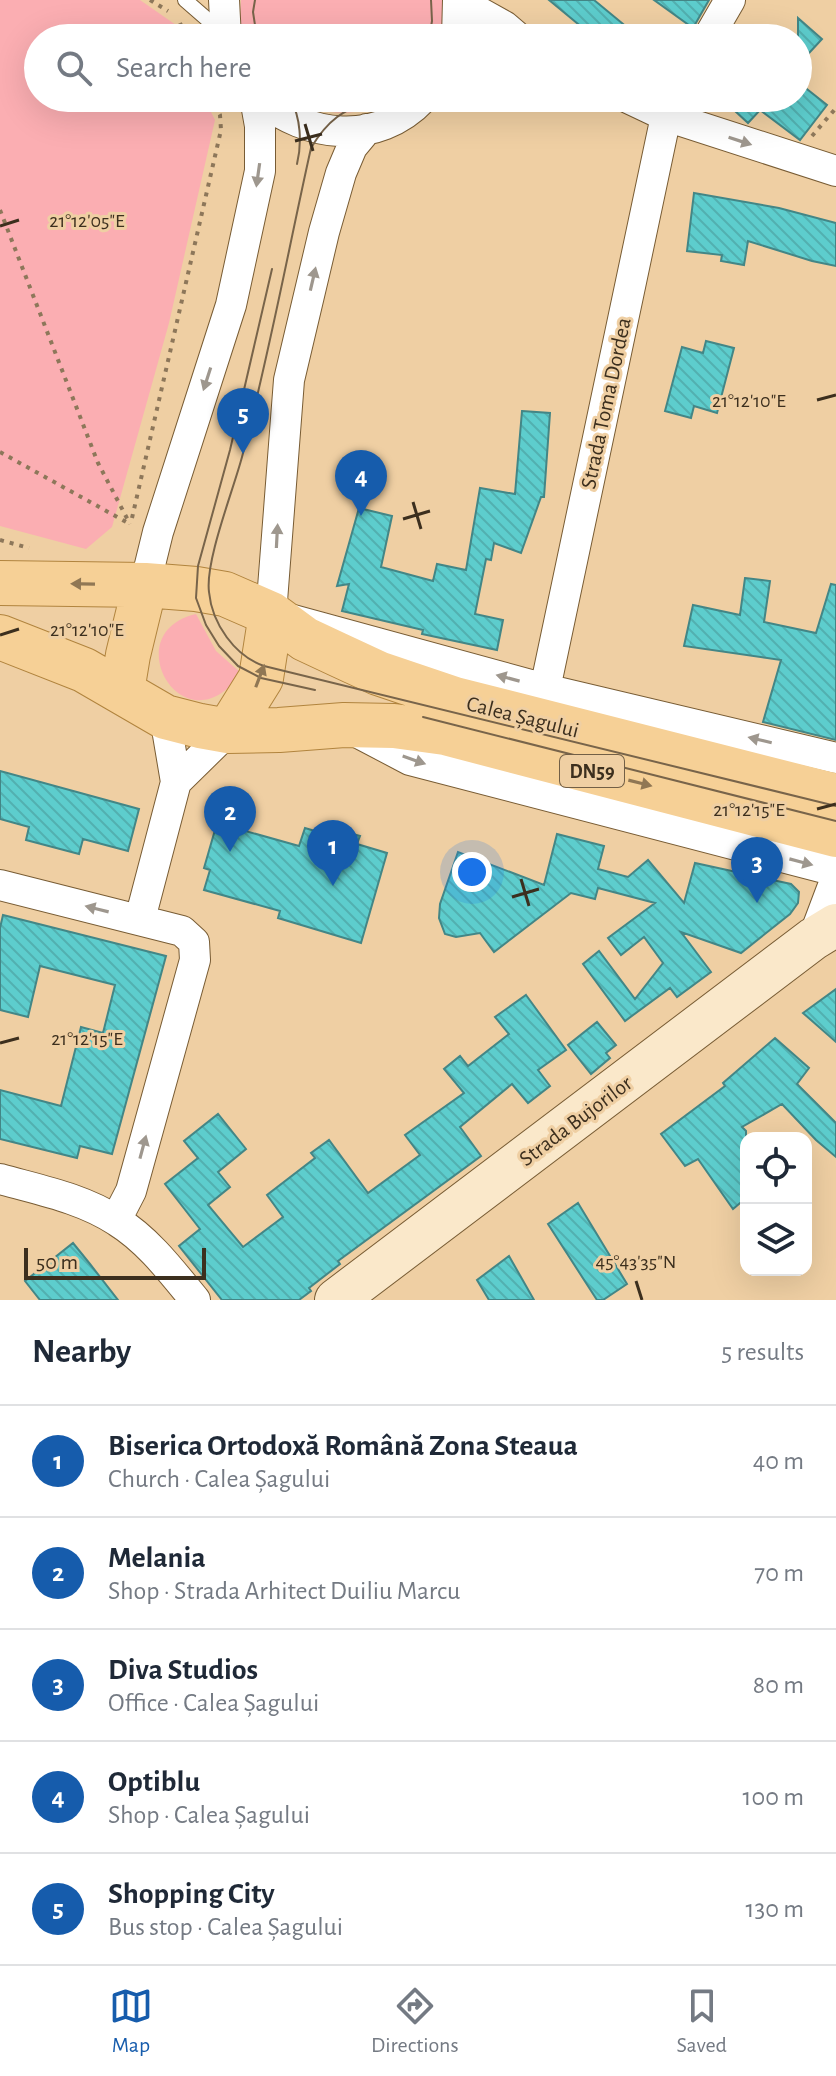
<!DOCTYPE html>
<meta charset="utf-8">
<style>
:root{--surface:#fff;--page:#f6f6f7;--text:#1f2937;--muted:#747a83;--line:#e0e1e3;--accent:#165cac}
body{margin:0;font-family:"Alegreya Sans",sans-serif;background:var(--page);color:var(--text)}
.controls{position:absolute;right:24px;bottom:24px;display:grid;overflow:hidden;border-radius:16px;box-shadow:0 8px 32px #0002}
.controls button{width:72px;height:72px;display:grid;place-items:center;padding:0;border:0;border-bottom:2px solid var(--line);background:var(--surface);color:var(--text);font:40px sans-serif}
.scale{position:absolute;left:24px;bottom:20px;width:182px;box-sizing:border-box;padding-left:8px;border:4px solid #3c2f1e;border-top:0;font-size:22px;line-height:28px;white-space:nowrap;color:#3c2f1e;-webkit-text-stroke:6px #efcfa3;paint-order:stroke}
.you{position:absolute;left:472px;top:872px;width:28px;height:28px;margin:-20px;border:6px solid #fff;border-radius:50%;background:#1a73e8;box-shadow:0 0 0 12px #1a73e833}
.badge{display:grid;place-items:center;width:52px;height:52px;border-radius:50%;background:var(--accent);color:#fff;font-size:26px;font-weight:700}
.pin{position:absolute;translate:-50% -66px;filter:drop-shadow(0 2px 4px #0008)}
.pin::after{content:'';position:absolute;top:42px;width:28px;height:24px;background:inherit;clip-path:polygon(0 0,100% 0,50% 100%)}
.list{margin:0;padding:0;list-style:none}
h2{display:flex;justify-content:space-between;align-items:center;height:104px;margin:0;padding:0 32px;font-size:34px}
h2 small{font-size:26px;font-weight:400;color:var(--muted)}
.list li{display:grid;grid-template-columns:52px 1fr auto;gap:24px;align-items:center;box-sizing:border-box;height:112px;padding:0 32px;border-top:2px solid var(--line)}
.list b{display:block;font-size:30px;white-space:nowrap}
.list p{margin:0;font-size:26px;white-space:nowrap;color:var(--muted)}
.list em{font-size:26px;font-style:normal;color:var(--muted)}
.icon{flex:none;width:44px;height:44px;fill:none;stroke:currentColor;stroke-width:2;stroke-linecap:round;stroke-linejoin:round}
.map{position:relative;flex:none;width:836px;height:1300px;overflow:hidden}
.search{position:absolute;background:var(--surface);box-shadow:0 8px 32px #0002;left:24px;right:24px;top:24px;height:88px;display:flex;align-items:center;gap:20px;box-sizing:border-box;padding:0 28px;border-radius:44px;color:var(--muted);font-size:30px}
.sheet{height:664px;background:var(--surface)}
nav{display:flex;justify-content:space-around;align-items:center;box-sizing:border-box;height:112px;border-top:2px solid var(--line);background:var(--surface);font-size:22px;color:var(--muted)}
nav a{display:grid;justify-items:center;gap:4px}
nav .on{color:var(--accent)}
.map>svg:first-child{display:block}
.green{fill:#fbaeb2}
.building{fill:url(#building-back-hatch);stroke:#438686;stroke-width:2}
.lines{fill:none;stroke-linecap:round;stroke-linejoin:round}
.service-casing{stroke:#785c34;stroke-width:16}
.minor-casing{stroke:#785c34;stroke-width:32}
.secondary-casing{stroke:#785c34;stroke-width:44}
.primary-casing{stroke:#b1843e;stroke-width:46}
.path{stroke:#8d775a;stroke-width:4;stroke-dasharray:4 6;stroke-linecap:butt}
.service{stroke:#fff;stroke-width:14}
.minor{stroke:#fff;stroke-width:30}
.secondary{stroke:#fae8ca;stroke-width:42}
.primary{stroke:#f6d096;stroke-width:44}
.tram{stroke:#78644a;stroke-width:2}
.oneway{fill:#9e978e}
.oneway2{fill:#907754}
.ticks{fill:none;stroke:#3c2f1e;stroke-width:3}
.labels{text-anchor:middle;stroke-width:6;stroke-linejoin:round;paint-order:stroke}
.shield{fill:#efcfa3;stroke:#725f46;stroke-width:2}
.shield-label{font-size:20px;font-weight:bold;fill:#3c2f1e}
.street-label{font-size:22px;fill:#3c2f1e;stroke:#efcfa3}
.ticks-label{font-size:20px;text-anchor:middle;fill:#3c2f1e;stroke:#efcfa3;stroke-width:6;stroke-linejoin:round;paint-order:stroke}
</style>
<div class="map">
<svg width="836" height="1300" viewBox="0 0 836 1300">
<defs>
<pattern id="building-back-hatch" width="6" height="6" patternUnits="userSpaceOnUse" patternTransform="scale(2)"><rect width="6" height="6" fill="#5dcdcd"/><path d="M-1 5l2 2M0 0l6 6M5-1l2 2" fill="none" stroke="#52b0b0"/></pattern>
</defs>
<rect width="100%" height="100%" fill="#efcfa3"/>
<path class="green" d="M 0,0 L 140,0 L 176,25 L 180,38 L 38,38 L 38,98 L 204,98 L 215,120 L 169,323 L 112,527 L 86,549 L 0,526 Z
M 241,0 L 444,0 L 442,33 L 441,38 L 244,38 L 240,18 Z
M 288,98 L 396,98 C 360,118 325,117 288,98 Z
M 196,614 L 216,651 L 241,673 C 185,753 114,633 196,614 Z"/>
<path class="building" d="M 549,0 L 594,0 L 640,38 L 595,38 Z
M 654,0 L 709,0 L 693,28 Z
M 798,18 L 822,39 L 798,65 Z
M 798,82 L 827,105 L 800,140 L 760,110 L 748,123 L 721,98 L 798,98 Z
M 694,193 L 779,208 L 836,223 L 836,266 L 812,261 L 748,241 L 744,265 L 721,261 L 722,255 L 687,251 Z
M 706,341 L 734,348 L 717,413 L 694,406 L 691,418 L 665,411 L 682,347 L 703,353 Z
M 522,411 L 550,413 L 544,497 L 541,497 L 521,553 L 494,543 L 491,560 L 486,559 L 475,614 L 503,620 L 497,650 L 422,634 L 423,630 L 342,611 L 349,584 L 337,586 L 359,508 L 392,516 L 381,567 L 433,581 L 437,564 L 466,570 L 480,488 L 515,494 Z
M 745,578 L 770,581 L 764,622 L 816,633 L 831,584 L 836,585 L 836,740 L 763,722 L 781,660 L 684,646 L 693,605 L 740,615 Z
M 0,771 L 139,809 L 128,851 L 83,839 L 79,854 L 26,840 L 29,827 L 0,819 Z
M 217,823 L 299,846 L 305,828 L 335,837 L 338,830 L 360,836 L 357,844 L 387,853 L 361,943 L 278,918 L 280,911 L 204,890 L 210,870 L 204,868 Z
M 557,834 L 604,846 L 598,869 L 628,877 L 648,860 L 684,903 L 695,863 L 791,884 L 799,892 L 798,903 L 790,914 L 741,953 L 681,932 L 711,972 L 677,997 L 670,988 L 625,1021 L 583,964 L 599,951 L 635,999 L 663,963 L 644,937 L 621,955 L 608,938 L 655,903 L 598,888 L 595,899 L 571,893 L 494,952 L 480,933 L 456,937 L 445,934 L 439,918 L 440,904 L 458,852 L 544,885 Z
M 3,915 L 166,956 L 112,1154 L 80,1146 L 77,1158 L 0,1139 L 0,1090 L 61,1106 L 81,1027 L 103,1033 L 115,985 L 40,966 L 28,1017 L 0,1010 L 0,928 Z
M 836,989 L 836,1042 L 803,1013 Z
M 526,995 L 566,1050 L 538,1070 L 550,1086 L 528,1103 L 512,1084 L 460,1127 L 481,1156 L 338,1261 L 340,1264 L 309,1288 L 311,1291 L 299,1300 L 222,1300 L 179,1246 L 200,1229 L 165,1184 L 198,1158 L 184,1141 L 218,1114 L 246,1149 L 218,1172 L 230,1187 L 208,1205 L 243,1247 L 283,1217 L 267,1195 L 315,1158 L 311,1153 L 329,1140 L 368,1193 L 420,1155 L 405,1135 L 464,1093 L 444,1069 L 460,1056 L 468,1066 L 509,1034 L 495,1017 Z
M 597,1022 L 616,1045 L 606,1053 L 610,1058 L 591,1074 L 568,1045 Z
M 775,1038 L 809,1068 L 797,1084 L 836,1123 L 836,1157 L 816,1140 L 782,1104 L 742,1127 L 746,1131 L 746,1198 L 733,1209 L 698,1159 L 685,1166 L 661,1134 L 725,1086 L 723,1083 Z
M 578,1203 L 627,1284 L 603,1300 L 597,1300 L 548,1224 Z
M 73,1243 L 90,1264 L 118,1300 L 40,1300 L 25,1281 Z
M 509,1256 L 534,1300 L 489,1300 L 477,1280 Z"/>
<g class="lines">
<g class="service-casing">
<path id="service" d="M 185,0 L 224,34"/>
</g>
<g class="minor-casing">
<path id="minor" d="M 224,0 L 226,38
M 459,1 L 504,26 L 518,38
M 457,38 L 458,0
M 708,38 L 730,0
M 259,98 C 307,138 377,147 423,98
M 628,98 L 666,116 L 836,171
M 367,129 L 352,147 L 341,173 L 324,232 L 289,380 L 271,614 L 545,689 L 836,758
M 145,585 L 158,532 L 231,305 L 260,171 L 260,126 L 255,98
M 545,689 L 666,116 L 676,98
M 353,730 L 410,760 L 836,871
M 176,782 L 228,731
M 0,885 L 182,931 L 194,942 L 195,960 L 131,1191 L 116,1220
M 140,919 L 176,782 L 165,717
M 813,939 L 836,878
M 0,1179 C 39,1190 82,1198 117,1221 C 148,1240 172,1272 195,1300"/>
</g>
<g class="secondary-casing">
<path id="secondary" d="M 336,1300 L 813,939 L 836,925"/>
</g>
<g class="primary-casing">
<path id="primary" d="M 0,583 L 145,585 L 196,589 L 225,594 L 271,614 L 305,639 L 337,654 L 378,673 L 455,699 L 836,796
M 0,637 L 84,670 L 165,717 L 200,726 L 228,731 L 279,730 L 344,725 L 394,726 L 445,733 L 836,835
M 122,691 L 128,655 L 145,585
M 228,731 L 261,678 L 271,614"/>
</g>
<path class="path" d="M 150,0 L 168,11
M 180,23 L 187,38
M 812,136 L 836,108
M 0,210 L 98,463 L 130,524
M 0,452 L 128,523
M 132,518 L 221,130 L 220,115 L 211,98
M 0,540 L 29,548"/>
<use href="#service" class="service"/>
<use href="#minor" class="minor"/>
<use href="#secondary" class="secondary"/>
<use href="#primary" class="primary"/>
<path class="tram" d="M 255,0 L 253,12 L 257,38
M 429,38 L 432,21 L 431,0
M 290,98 C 301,118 302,143 297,164
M 373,98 C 343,111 328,119 311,148 C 288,251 269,356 242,457 C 233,491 205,561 209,592 C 212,624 235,656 264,666 L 836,806
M 272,269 L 230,450 L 198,566 L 196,598 L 206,625 L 219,646 L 238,666 L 261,678 L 315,690
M 423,717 L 836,821"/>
</g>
<defs><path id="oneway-solid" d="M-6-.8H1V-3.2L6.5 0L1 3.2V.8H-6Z" transform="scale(2)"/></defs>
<g class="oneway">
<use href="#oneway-solid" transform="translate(740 141) rotate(18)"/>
<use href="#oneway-solid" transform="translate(258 175) rotate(98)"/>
<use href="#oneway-solid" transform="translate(313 279) rotate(-77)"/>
<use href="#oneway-solid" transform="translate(207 379) rotate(108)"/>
<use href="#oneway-solid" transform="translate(277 536) rotate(-87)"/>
<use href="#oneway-solid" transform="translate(508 678) rotate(-165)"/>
<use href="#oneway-solid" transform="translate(760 740) rotate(-167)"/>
<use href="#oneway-solid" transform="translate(414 760) rotate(19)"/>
<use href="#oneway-solid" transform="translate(801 862) rotate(15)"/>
<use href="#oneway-solid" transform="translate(97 909) rotate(-166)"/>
<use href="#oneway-solid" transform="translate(143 1147) rotate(-75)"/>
</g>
<g class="oneway2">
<use href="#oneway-solid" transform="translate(83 584) rotate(-179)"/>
<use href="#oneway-solid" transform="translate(260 676) rotate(-69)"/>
<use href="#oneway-solid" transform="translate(640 783) rotate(14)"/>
</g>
<path class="ticks" d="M 305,124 L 313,151M 295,141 L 322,134M 0,226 L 19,220M 817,400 L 836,395M 413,502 L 421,529M 403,519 L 430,511M 0,635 L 19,629M 817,809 L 836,804M 521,879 L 529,906M 512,897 L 539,889M 0,1043 L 19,1038M 636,1281 L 642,1300"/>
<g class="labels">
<rect class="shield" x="560" y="755" width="64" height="32" rx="6"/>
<g class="shield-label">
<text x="592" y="778">DN59</text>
</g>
<g class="street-label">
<text transform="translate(605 403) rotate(-78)" y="8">Strada Toma Dordea</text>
<text transform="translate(523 716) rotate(14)" y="8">Calea Șagului</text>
<text transform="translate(575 1120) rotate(-37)" y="8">Strada Bujorilor</text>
</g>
</g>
<g class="ticks-label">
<text x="87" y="227">21°12'05"E</text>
<text x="749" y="407">21°12'10"E</text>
<text x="87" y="636">21°12'10"E</text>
<text x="749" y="816">21°12'15"E</text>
<text x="87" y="1045">21°12'15"E</text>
<text x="636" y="1268">45°43'35"N</text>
</g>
</svg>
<div class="controls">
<button><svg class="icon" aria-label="locate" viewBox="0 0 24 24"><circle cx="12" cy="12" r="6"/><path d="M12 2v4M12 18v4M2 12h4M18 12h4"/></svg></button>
<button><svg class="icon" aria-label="layers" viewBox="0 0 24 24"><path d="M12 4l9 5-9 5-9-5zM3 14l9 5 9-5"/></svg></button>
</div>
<div class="scale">50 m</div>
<div class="you"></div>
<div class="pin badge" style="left:333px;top:886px">1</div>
<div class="pin badge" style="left:230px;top:852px">2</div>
<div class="pin badge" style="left:757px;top:903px">3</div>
<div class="pin badge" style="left:361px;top:516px">4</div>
<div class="pin badge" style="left:243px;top:454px">5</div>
<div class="search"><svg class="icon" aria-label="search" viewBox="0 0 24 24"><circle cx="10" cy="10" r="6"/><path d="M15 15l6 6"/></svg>Search here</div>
</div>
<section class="sheet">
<h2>Nearby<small>5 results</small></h2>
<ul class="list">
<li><span class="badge">1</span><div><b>Biserica Ortodoxă Română Zona Steaua</b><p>Church · Calea Șagului</p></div><em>40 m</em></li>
<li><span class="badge">2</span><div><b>Melania</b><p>Shop · Strada Arhitect Duiliu Marcu</p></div><em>70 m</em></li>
<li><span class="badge">3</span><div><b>Diva Studios</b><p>Office · Calea Șagului</p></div><em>80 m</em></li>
<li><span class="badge">4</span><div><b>Optiblu</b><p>Shop · Calea Șagului</p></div><em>100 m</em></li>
<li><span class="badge">5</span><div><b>Shopping City</b><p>Bus stop · Calea Șagului</p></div><em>130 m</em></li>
</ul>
</section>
<nav>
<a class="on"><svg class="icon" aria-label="map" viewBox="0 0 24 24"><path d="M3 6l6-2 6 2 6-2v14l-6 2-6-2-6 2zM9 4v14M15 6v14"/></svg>Map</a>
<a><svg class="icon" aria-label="directions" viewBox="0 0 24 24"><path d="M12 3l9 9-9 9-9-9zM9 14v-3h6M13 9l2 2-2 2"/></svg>Directions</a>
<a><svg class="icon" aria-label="saved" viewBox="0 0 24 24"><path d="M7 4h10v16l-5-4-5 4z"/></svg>Saved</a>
</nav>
